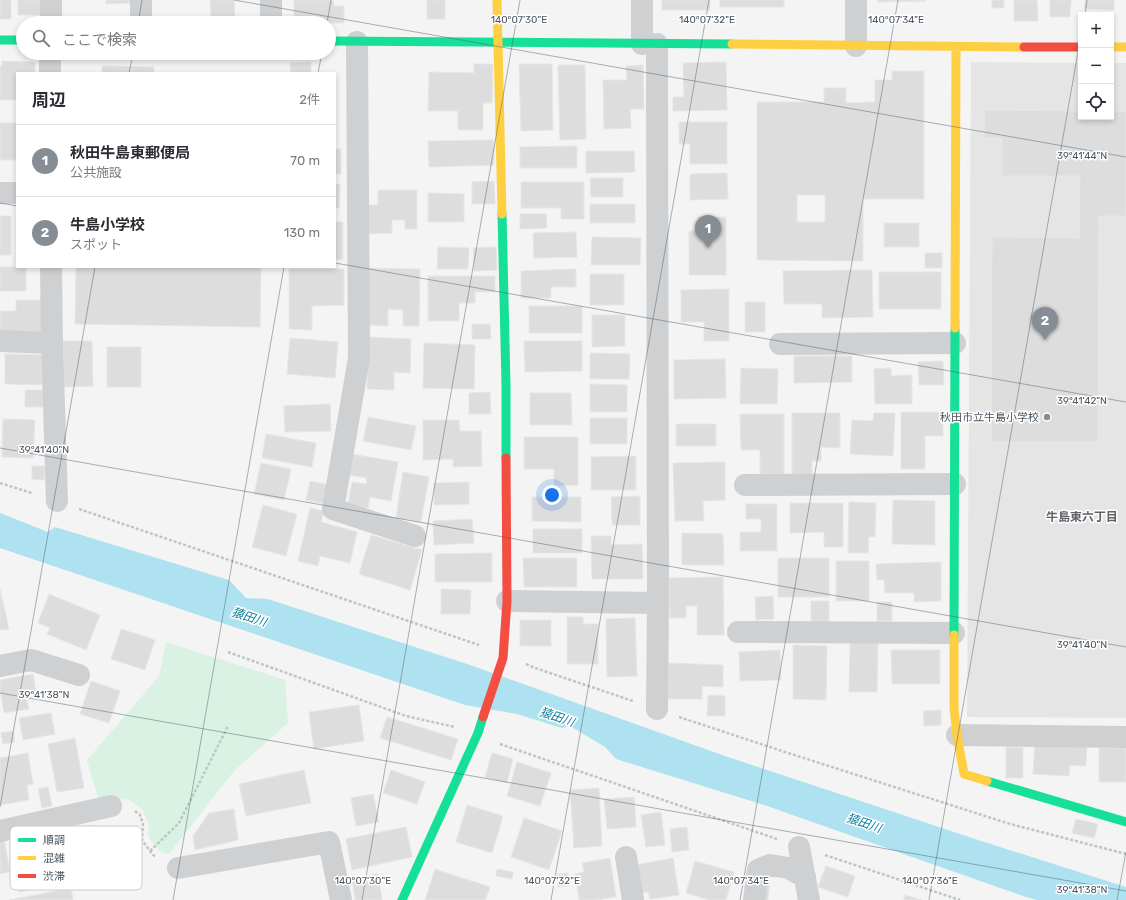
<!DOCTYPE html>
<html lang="ja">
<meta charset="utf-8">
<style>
:root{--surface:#fff;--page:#f2f2f3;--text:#2b2b33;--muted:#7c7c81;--line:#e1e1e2;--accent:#868d94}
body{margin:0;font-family:Rubik,"Noto Sans JP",sans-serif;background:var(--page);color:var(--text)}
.controls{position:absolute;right:12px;top:12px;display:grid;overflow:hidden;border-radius:0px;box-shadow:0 2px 6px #0003}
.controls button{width:36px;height:36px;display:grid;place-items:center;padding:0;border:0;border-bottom:1px solid var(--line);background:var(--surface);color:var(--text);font:20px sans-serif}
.you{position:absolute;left:552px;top:495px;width:14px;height:14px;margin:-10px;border:3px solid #fff;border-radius:50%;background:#1a73e8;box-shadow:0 0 0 6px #1a73e833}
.badge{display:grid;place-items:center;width:26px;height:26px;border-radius:50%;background:var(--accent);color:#fff;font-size:13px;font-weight:700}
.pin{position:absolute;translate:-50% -33px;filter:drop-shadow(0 1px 2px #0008)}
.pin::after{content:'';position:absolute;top:21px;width:14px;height:12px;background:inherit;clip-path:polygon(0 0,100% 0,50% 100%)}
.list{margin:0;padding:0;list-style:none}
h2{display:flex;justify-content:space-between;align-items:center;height:52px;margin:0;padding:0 16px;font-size:17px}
h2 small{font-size:13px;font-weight:400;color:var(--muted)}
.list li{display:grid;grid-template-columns:26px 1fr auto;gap:12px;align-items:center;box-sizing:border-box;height:72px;padding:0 16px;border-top:1px solid var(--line)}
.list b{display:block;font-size:15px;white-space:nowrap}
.list p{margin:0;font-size:13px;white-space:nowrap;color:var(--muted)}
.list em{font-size:13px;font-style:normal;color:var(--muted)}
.icon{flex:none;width:22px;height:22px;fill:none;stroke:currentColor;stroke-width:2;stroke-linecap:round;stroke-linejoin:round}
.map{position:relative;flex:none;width:1126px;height:900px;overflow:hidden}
.search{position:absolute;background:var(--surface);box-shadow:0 2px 6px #0003;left:16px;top:16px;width:320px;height:44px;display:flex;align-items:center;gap:10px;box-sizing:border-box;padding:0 14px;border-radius:22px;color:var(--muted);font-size:15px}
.panel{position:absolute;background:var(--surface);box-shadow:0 2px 6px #0003;left:16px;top:72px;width:320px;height:196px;border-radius:0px}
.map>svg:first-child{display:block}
.education{fill:#e6e5e6}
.green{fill:#d9f2e3}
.water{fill:#aee2f0}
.building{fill:#ddddde;stroke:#e5e6e7;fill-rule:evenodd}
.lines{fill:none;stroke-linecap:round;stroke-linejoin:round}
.path{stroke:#bcc7c4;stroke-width:2.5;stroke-dasharray:3 2;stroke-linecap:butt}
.street{stroke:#ced0d2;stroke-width:22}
.fast{stroke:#16e098;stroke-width:9}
.slow{stroke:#ffcf43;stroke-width:9}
.jam{stroke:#f24e42;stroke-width:9}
.ticks{fill:none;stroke:#4a5661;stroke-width:1;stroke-opacity:0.45}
.poi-dot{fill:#868d94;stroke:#fff;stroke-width:1.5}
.labels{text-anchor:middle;stroke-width:3;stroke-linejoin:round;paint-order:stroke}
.poi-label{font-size:11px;fill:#4a5661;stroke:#fff;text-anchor:end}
.neighbourhood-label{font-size:12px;font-weight:bold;fill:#5f6368;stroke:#fff}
.water-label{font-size:12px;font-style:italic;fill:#0c7c9b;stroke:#fff}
.key{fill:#fff;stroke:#c9ccd0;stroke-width:1}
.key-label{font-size:11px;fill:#4a5661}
.ticks-label{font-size:10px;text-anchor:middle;fill:#4a5661;stroke:#fff;stroke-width:3;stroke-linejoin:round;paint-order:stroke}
</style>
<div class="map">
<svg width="1126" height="900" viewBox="0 0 1126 900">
<rect width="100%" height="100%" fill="#f4f4f4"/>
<path class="education" d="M 971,62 L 1081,63 L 1081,117 L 1111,117 L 1111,63 L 1126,63 L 1126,718 L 967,717 Z"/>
<path class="green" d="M 166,642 L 285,680 L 288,723 L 234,771 L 169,854 L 160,852 L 148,836 L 149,826 L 143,810 L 128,799 L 99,801 L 87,760 L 159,676 Z"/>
<path class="water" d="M 0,513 L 48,532 L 55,527 L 229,580 L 246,598 L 268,599 L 470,665 L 725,756 L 972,838 L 1126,887 L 1126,900 L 1037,900 L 1026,897 L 767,806 L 616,759 L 605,747 L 570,726 L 562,728 L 517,714 L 465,705 L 0,548 Z"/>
<path class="building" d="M 0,0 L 11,0 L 11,19 L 0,19 Z
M 18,0 L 47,0 L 47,15 L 18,15 Z
M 106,0 L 132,0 L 132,3 L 106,4 Z
M 210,0 L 234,0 L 235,21 L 211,21 Z
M 294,0 L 333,0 L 334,6 L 344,6 L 344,23 L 306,23 L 306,17 L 294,17 Z
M 427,0 L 445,0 L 445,19 L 427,19 Z
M 662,0 L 710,0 L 710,10 L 662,10 Z
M 720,0 L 784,0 L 784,7 L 720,7 Z
M 878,0 L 926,0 L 926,1 L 878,2 Z
M 992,0 L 1004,0 L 1004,8 L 992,8 Z
M 1014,0 L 1037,0 L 1038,21 L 1014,21 Z
M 1050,0 L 1071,0 L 1070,17 L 1050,17 Z
M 1085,0 L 1114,0 L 1114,10 L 1084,9 Z
M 2,61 L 35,62 L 35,73 L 17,73 L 17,100 L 0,100 L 0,66 L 2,66 Z
M 311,62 L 311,73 L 291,73 L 290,63 Z
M 726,62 L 727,110 L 673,111 L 673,97 L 684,97 L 683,63 Z
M 474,64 L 493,64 L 492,103 L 483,103 L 483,130 L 458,130 L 458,111 L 428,111 L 429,72 L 474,73 Z
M 519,64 L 552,64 L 553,130 L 521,131 Z
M 558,65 L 585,65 L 586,139 L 560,140 Z
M 643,65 L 644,109 L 630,109 L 631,128 L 604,129 L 603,80 L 627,80 L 626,66 Z
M 102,66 L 154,67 L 154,73 L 102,73 Z
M 892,71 L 924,71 L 924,199 L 863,199 L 863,261 L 757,260 L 757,102 L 824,102 L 824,88 L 846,88 L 846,103 L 875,102 L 875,80 L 892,80 ZM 797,195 L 825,195 L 825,222 L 797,222 Z
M 985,110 L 1081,111 L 1081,117 L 1111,117 L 1111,111 L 1126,111 L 1126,216 L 1099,216 L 1098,442 L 991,442 L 992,237 L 1079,238 L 1080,176 L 1002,176 L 1002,138 L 984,137 Z
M 679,122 L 727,122 L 727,164 L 690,164 L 690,144 L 679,144 Z
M 0,123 L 17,123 L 17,160 L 0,160 Z
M 494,140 L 494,165 L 429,167 L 428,141 Z
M 577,146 L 577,168 L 520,168 L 520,147 Z
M 335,149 L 341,149 L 341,174 L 335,174 Z
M 586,151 L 634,151 L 635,172 L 586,173 Z
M 727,173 L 728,199 L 690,200 L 690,174 Z
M 590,178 L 623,178 L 623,197 L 591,197 Z
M 494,181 L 495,204 L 472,204 L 472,182 Z
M 521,182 L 584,182 L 584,219 L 561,219 L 561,208 L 521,208 Z
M 335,184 L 340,184 L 339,208 L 335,208 Z
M 378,190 L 417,190 L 417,229 L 405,229 L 405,220 L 392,220 L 392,233 L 367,234 L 367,205 L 378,205 Z
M 428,193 L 464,194 L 464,222 L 428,222 Z
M 590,204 L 635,204 L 635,223 L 590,223 Z
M 520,214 L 546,214 L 547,228 L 520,229 Z
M 0,216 L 11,216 L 11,255 L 0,255 Z
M 699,217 L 726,217 L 726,275 L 689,275 L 689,231 L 699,231 Z
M 335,222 L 343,222 L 343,260 L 335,259 Z
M 884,223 L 919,223 L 919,247 L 884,247 Z
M 576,232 L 577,257 L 534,258 L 533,233 Z
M 592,237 L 641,238 L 640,265 L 591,265 Z
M 438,247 L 469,248 L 468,269 L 437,269 Z
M 496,247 L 497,270 L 474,271 L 473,248 Z
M 925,253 L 942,253 L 942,268 L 925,268 Z
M 0,267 L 26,267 L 26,291 L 0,291 Z
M 76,267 L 261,267 L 260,327 L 75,324 Z
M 368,268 L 420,269 L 419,326 L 403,326 L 403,310 L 388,309 L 388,326 L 367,325 Z
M 289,269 L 344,269 L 344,305 L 312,306 L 312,330 L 289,329 Z
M 576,269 L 576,287 L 551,287 L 551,298 L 521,298 L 521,271 Z
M 872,270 L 873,317 L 822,318 L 822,304 L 784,304 L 783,271 Z
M 879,272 L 941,272 L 941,309 L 879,309 Z
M 590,274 L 624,274 L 624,305 L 590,305 Z
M 428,276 L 495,276 L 495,292 L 475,292 L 475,303 L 459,303 L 459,321 L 428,321 Z
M 729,289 L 729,341 L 704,341 L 704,322 L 681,322 L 681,290 Z
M 16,300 L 43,300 L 42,332 L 0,331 L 0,311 L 16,311 Z
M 745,302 L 765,302 L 765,332 L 745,332 Z
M 529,306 L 582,306 L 582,333 L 529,333 Z
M 592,315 L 625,315 L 625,346 L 592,347 Z
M 472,324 L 490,324 L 491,339 L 472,339 Z
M 368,337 L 411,339 L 410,373 L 394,372 L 394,390 L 367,389 Z
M 290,338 L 338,342 L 335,378 L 287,374 Z
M 63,341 L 92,341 L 93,386 L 64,387 Z
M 524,341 L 582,341 L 582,371 L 525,372 Z
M 424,343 L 475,345 L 474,389 L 423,388 Z
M 107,347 L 141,347 L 141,387 L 107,387 Z
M 590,353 L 630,354 L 629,379 L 590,379 Z
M 5,354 L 42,355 L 42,385 L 5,384 Z
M 794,356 L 852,356 L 852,382 L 794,383 Z
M 725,359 L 726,398 L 674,399 L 674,360 Z
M 943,361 L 944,385 L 919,385 L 918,362 Z
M 741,368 L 778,369 L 777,404 L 740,404 Z
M 891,368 L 891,376 L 912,375 L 912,404 L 875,404 L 874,369 Z
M 590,384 L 627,385 L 627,412 L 590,412 Z
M 25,390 L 43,390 L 43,407 L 25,407 Z
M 490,392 L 491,414 L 469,414 L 469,393 Z
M 530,393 L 571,393 L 572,425 L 530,425 Z
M 330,404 L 331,431 L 285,432 L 284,406 Z
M 901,412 L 943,412 L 943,436 L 925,436 L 925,469 L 901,469 Z
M 792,413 L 840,413 L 840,448 L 821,447 L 821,461 L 812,461 L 812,475 L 792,475 Z
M 874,413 L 895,413 L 893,456 L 850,454 L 852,420 L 873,421 Z
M 740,414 L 784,414 L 784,474 L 760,474 L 760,450 L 741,450 Z
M 368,417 L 416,426 L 411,450 L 363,441 Z
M 590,418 L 627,418 L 627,444 L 590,444 Z
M 3,419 L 35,420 L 33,458 L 2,457 Z
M 423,420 L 459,420 L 460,431 L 481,431 L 482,466 L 453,467 L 453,459 L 423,460 Z
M 676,424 L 716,424 L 716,446 L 676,446 Z
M 266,434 L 316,443 L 312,467 L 262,458 Z
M 524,437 L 578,437 L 578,485 L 554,486 L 554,469 L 524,469 Z
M 352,454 L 398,462 L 391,501 L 370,497 L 368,508 L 348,505 L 352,482 L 366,484 L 367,478 L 349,475 Z
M 636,456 L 636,490 L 591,490 L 591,457 Z
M 725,462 L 725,500 L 703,501 L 704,521 L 675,521 L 673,463 Z
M 261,463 L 291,469 L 284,500 L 254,494 Z
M 32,466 L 45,466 L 44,480 L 32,479 Z
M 403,472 L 429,477 L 421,522 L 396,518 Z
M 310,481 L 330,485 L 326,504 L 306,500 Z
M 469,482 L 469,504 L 434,505 L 434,483 Z
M 640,496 L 640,525 L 612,525 L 611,497 Z
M 532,497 L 581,497 L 581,522 L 532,521 Z
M 893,500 L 935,501 L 935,545 L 892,544 Z
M 849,502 L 876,503 L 875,537 L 869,537 L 868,553 L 848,553 Z
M 790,503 L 843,503 L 843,547 L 824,547 L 824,532 L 790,533 Z
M 746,504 L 777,504 L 777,551 L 740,551 L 740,532 L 761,532 L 761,519 L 746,519 Z
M 263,505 L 297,514 L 286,556 L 252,547 Z
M 310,508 L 324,511 L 321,522 L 357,532 L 350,563 L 320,556 L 318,566 L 298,561 Z
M 472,519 L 474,543 L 434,545 L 433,521 Z
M 533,529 L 582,529 L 582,553 L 533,553 Z
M 682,533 L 723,534 L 724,565 L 682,565 Z
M 371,535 L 422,550 L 410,590 L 359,574 Z
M 591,536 L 611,536 L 611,545 L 642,544 L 643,579 L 592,579 Z
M 492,553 L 492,582 L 435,582 L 435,554 Z
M 523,558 L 577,558 L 577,587 L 524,587 Z
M 778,558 L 829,558 L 829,597 L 778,597 Z
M 836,561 L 869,561 L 869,601 L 836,601 Z
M 941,562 L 941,601 L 914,602 L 914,593 L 885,593 L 884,580 L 877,580 L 876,564 Z
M 723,577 L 724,635 L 697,635 L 697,606 L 686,606 L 686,618 L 670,618 L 669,578 Z
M 0,589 L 9,629 L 0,630 Z
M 441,589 L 471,590 L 470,614 L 441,614 Z
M 49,594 L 100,615 L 86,650 L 47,634 L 50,628 L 38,623 Z
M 773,596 L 774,619 L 756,620 L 755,597 Z
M 811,601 L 829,601 L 829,624 L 811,624 Z
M 877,602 L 892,602 L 892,621 L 877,621 Z
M 567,617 L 583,617 L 583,624 L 598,624 L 598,664 L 567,664 Z
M 635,618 L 637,676 L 607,677 L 606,619 Z
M 520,620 L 551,620 L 551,646 L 520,646 Z
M 121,629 L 155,640 L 145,670 L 111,659 Z
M 850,642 L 878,642 L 877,692 L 849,692 Z
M 793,645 L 827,646 L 826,700 L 793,699 Z
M 780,650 L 781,680 L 740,681 L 739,652 Z
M 891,650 L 940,650 L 940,684 L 892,684 Z
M 668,663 L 723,665 L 723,687 L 702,686 L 702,699 L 668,699 Z
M 33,674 L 36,693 L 26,695 L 29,709 L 4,713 L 0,689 L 0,680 Z
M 91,681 L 120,691 L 109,723 L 80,714 Z
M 708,695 L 725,696 L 725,716 L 707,716 Z
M 359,705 L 364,741 L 314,749 L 309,712 Z
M 941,710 L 941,725 L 924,726 L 923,711 Z
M 51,713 L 55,734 L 23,740 L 19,718 Z
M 387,717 L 458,739 L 451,760 L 380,738 Z
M 13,731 L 15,742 L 3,744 L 1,733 Z
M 75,738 L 84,788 L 57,792 L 48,744 Z
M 1035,741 L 1087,744 L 1086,766 L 1070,765 L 1069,776 L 1033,774 Z
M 1006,747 L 1023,748 L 1023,778 L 1006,778 Z
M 1099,748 L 1126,748 L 1126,782 L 1099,782 Z
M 28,753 L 33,784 L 27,785 L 29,800 L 0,805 L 0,758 Z
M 492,753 L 513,759 L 507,783 L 485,777 Z
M 517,762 L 551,773 L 540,806 L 507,796 Z
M 304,770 L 311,803 L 246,816 L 239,784 Z
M 391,770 L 425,782 L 417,804 L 383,793 Z
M 48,787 L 52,806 L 42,808 L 38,789 Z
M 599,788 L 602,846 L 574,848 L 570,790 Z
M 373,794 L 379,822 L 356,826 L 351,798 Z
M 634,797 L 636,827 L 607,829 L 604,799 Z
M 467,805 L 503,816 L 492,853 L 456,842 Z
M 234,809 L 238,840 L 195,850 L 193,836 L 209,813 Z
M 661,812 L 665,845 L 646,847 L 641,815 Z
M 524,818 L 562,831 L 549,870 L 511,857 Z
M 1076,819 L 1098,824 L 1094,838 L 1072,833 Z
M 94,825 L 101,864 L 44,875 L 36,836 Z
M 406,827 L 412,857 L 352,870 L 346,839 Z
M 687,827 L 689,850 L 672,852 L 670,829 Z
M 0,839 L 4,839 L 10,872 L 0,874 Z
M 610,858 L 616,897 L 596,900 L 579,900 L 575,874 L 584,872 L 582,863 Z
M 673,858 L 679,895 L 650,899 L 648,892 L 640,893 L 635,865 Z
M 695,861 L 734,872 L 726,900 L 709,900 L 686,893 Z
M 33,862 L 38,888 L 19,892 L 14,866 Z
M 826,866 L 855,876 L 848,897 L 818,887 Z
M 435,869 L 490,887 L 485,900 L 425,900 Z
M 497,869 L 513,872 L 512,879 L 496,876 Z
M 568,873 L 570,886 L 558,887 L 557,874 Z
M 378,874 L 382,900 L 355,900 L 352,878 Z
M 761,877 L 770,880 L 768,900 L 759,900 Z
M 71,888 L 73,900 L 9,900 Z
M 905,895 L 922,900 L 904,900 Z"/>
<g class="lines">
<path class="path" d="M 0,483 L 32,493
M 79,509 L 479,645
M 228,652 L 406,716 L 455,727
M 526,664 L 535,668 L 633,701
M 679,717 L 785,752 L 1010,824 L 1126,854
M 500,744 L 777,839
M 135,811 L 140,815 L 143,824 L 142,840 L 153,855 L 157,857
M 150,851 L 179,823 L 228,726
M 825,855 L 960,900"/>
<path class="street" d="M 642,0 L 642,44
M 856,0 L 856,46
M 51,23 L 51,0
M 141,23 L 141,0
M 271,23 L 271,0
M 357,42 L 359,358 L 333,509 L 415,536
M 50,73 L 50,53
M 0,193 L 17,193
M 51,267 L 52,343 L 57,501
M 0,341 L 52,343
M 780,344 L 955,343
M 745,485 L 955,484
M 507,601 L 658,603 L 657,44
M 738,632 L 954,633
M 0,666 L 31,660 L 79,675
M 657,709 L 658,603
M 957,735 L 1126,737
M 0,831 L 111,806
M 799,847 L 809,900
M 626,857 L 633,900
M 178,868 L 329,842 L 341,900
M 754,900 L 758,870 L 770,865 L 788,868 L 805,877"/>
<path class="fast" d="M 0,40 L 23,40
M 329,41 L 732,44
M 502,214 L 506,384 L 506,458
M 954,635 L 955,328
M 987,781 L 1126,822
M 402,900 L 478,733 L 483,717"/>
<path class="slow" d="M 497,0 L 502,214
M 732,44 L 1024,47
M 1111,47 L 1126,47
M 955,328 L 956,47
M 954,635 L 954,709 L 957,735 L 964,774 L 987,781"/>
<path class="jam" d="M 1024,47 L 1081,47
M 483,717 L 503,658 L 507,601 L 506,458"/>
</g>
<path class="ticks" d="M 234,0 L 1126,157M 1085,15 L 1087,0M 138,23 L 142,0M 327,23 L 331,0M 129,73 L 133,53M 318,73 L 322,53M 0,203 L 17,206M 335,263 L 1126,402M 0,448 L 1126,647M 0,693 L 1126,891M 0,807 L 95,267M 173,900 L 284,267M 362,900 L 520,0M 551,900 L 709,0M 740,900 L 898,0M 929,900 L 1081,35M 1117,900 L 1126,852"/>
<circle class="poi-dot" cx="1047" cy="417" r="4"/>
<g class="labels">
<g class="poi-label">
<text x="1039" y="421">秋田市立牛島小学校</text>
</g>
<g class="neighbourhood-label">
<text x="1082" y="521">牛島東六丁目</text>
</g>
<g class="water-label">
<text transform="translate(249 617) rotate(18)" y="4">猿田川</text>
<text transform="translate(557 717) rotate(19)" y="4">猿田川</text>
<text transform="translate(864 823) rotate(19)" y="4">猿田川</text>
</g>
</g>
<rect x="10" y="826" width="132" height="64" rx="6" class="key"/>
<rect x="18" y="838" width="18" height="4" fill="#16e098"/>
<rect x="18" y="856" width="18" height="4" fill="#ffcf43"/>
<rect x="18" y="874" width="18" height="4" fill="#f24e42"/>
<g class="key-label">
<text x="43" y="844">順調</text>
<text x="43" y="862">混雑</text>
<text x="43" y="880">渋滞</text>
</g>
<g class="ticks-label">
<text x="519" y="23">140°07'30"E</text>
<text x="707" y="23">140°07'32"E</text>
<text x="896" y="23">140°07'34"E</text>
<text x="1082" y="159">39°41'44"N</text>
<text x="1082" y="404">39°41'42"N</text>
<text x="44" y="453">39°41'40"N</text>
<text x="1082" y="648">39°41'40"N</text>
<text x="44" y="698">39°41'38"N</text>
<text x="363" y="884">140°07'30"E</text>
<text x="552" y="884">140°07'32"E</text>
<text x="741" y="884">140°07'34"E</text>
<text x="930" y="884">140°07'36"E</text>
<text x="1082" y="893">39°41'38"N</text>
</g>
</svg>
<div class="controls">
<button>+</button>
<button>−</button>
<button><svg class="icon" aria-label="locate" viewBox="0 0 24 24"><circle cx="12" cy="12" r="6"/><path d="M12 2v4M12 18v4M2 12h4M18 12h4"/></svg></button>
</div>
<div class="you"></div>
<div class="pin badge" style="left:708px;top:248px">1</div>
<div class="pin badge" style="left:1045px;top:340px">2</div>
<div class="search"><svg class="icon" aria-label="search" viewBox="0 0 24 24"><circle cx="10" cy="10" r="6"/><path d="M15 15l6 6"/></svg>ここで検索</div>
<section class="panel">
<h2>周辺<small>2件</small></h2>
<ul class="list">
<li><span class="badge">1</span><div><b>秋田牛島東郵便局</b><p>公共施設</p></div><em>70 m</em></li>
<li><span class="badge">2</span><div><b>牛島小学校</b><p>スポット</p></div><em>130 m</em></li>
</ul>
</section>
</div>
